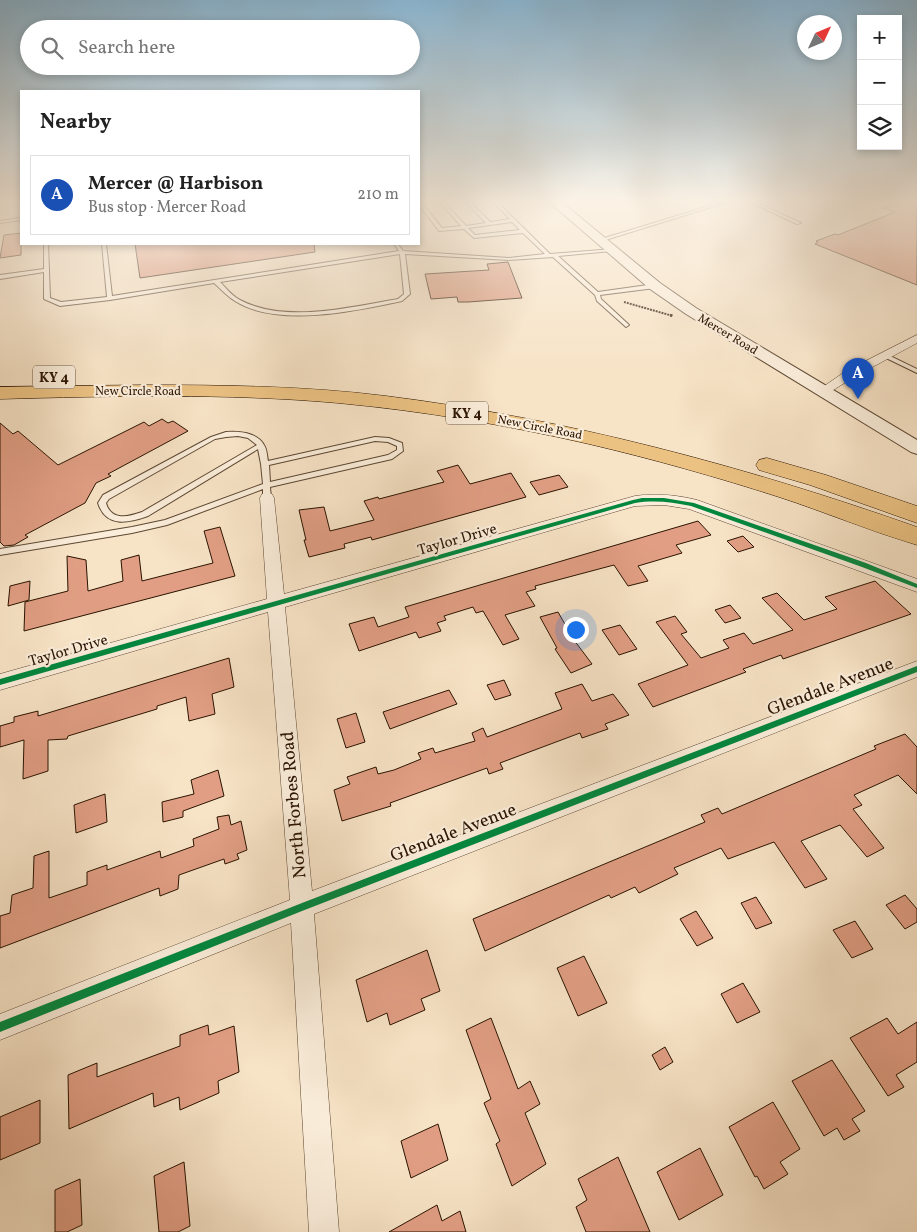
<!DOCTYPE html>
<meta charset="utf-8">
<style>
:root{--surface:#fff;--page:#f6f6f6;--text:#222;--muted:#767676;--line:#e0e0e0;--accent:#8f2418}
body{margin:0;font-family:Vollkorn,serif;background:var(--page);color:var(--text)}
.controls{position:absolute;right:15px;top:15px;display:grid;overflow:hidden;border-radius:0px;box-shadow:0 2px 8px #0003}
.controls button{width:45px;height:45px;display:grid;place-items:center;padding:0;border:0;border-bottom:1px solid var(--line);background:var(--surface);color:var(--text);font:25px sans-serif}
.compass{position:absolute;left:797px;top:15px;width:45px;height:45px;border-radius:50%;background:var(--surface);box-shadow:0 2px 8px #0003;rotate:46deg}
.you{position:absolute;left:575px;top:629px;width:18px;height:18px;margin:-12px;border:4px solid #fff;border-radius:50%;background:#1a73e8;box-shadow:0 0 0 8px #1a73e833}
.badge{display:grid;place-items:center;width:32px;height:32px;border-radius:50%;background:var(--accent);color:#fff;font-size:16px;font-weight:700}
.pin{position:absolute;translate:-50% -41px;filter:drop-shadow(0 1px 2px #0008)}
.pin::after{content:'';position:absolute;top:26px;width:18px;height:15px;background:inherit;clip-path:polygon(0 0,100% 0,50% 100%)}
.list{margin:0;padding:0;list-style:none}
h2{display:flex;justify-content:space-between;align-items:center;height:65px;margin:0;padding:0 20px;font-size:21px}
h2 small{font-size:16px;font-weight:400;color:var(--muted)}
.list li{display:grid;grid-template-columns:32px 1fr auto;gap:15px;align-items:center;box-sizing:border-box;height:80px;margin:0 10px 10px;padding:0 10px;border:1px solid var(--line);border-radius:0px}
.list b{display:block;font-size:19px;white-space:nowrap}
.list p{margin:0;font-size:16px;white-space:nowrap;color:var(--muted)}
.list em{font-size:16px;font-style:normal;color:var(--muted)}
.icon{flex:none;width:28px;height:28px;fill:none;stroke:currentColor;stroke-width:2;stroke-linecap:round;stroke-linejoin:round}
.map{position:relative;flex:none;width:917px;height:1232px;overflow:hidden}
.search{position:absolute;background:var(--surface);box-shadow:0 2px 8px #0003;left:20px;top:20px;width:400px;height:55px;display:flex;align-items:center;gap:12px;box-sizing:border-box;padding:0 18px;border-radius:28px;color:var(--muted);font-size:19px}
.panel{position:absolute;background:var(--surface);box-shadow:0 2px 8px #0003;left:20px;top:90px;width:400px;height:155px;border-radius:0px}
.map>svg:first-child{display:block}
.building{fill:#e19e84;stroke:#2a1300}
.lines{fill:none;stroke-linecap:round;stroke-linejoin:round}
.service-casing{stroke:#5d4732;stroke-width:2}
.minor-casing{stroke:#5d4732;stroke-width:1}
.tertiary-casing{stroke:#5d4732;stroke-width:2}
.motorway-casing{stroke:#2a1300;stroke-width:1}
.path-far1{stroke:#2a1300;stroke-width:2;stroke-dasharray:2 1;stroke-linecap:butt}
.path{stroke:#2a1300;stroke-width:2.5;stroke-dasharray:2.5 2;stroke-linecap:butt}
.service{fill:#faedda;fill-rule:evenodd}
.minor{fill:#faedda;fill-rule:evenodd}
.tertiary{fill:#faedda;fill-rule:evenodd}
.motorway{fill:#ecc283;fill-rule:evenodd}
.cycleway-casing{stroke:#faedda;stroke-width:3}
.cycleway{fill:#00873e;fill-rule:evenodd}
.labels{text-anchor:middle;stroke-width:4.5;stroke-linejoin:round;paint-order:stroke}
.far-street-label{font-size:12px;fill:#2a1300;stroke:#faedda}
.shield{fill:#faedda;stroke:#685441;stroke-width:1}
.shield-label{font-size:14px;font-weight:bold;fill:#2a1300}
.street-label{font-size:15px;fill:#2a1300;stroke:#faedda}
.near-street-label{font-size:18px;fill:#2a1300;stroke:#faedda}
</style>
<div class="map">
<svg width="917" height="1232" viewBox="0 0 917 1232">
<rect width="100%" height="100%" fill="#f7e3c6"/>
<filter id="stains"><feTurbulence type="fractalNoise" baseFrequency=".004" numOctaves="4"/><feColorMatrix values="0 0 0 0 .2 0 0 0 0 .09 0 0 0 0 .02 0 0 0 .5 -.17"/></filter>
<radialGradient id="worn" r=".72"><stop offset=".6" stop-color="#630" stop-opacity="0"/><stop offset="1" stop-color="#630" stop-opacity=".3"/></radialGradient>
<path class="building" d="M 903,200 L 917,200 L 917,285 L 815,244 L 818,242 L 816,241 L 835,234 L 838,235 L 895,212 L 883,208 Z
M 21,233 L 21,255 L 0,258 L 4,235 Z
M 135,244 L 314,244 L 315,252 L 140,278 Z
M 508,262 L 522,298 L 468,302 L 458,302 L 457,297 L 431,299 L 425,274 L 489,270 L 487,264 Z
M 162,419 L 168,423 L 173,421 L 188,431 L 108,474 L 111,476 L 96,483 L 85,503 L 25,535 L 28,537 L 14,545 L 4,546 L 0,542 L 0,423 L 13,434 L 18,431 L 58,465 L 144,422 L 149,426 Z
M 458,465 L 470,484 L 511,473 L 526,497 L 372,540 L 371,537 L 344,544 L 345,548 L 309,557 L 304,540 L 306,540 L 299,510 L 324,507 L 330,531 L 374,520 L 364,501 L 378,497 L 379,499 L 444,482 L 437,471 Z
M 559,475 L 568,487 L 539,495 L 530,482 Z
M 698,521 L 711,535 L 676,545 L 682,553 L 638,566 L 648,581 L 628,586 L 614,565 L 535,586 L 536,589 L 526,592 L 535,606 L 505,615 L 519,639 L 503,645 L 483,611 L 476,613 L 473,607 L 444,616 L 446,620 L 437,623 L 441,631 L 419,638 L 416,632 L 359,651 L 349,624 L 374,617 L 378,627 L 409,617 L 405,607 Z
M 220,527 L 235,576 L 24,631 L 25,602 L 68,591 L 67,556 L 86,560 L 88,591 L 123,581 L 121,560 L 139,555 L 142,581 L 213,563 L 204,531 Z
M 743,536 L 754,547 L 738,552 L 727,541 Z
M 30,581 L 29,600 L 8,606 L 10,586 Z
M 875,581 L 911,614 L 783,659 L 781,655 L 743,669 L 746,672 L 653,707 L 638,684 L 688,665 L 656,622 L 675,616 L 687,632 L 681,634 L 701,658 L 729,648 L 723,640 L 744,633 L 753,644 L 793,630 L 762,598 L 777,593 L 804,620 L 837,609 L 825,597 Z
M 730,605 L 741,618 L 725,623 L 715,610 Z
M 558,612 L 574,640 L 592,664 L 571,673 L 555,649 L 557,648 L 540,617 Z
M 620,625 L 637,649 L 619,655 L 602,630 Z
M 229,658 L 234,687 L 212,694 L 215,714 L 189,721 L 186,697 L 157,706 L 157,709 L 68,736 L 67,739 L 48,740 L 48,771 L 23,779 L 24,740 L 0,747 L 0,726 L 14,722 L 14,717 L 38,711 L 38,716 Z
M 504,680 L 511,695 L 495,700 L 487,685 Z
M 582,684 L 592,701 L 613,694 L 629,715 L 605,724 L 608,729 L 582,738 L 580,733 L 500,763 L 503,769 L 489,774 L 487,768 L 390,803 L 391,806 L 342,821 L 334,790 L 350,784 L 347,777 L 376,767 L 378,774 L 394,770 L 421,759 L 418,753 L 433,748 L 435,753 L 475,741 L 472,733 L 483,728 L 487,737 L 562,709 L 555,693 Z
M 449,690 L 457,704 L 390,729 L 383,712 Z
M 356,713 L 365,742 L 346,748 L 337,719 Z
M 905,734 L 917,747 L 917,794 L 898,775 L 854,795 L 862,805 L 853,809 L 884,848 L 867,857 L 840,825 L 801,841 L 827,879 L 805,888 L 774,842 L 728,859 L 721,848 L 674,868 L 678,874 L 639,893 L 635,887 L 611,898 L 609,895 L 485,951 L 473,919 L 705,822 L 701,815 L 718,808 L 722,814 L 876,749 L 874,746 Z
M 218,770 L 224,796 L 183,811 L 183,817 L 163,822 L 162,802 L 194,794 L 191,780 Z
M 105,794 L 107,822 L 76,833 L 74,805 Z
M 229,815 L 231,825 L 241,821 L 247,850 L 237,854 L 239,859 L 225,864 L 224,859 L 179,875 L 178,889 L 160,896 L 159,888 L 0,948 L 0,916 L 10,913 L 12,895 L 33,888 L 34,856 L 49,851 L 49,898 L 87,885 L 87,872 L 107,865 L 107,870 L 160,851 L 161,858 L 194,846 L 193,839 L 219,829 L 217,817 Z
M 905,895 L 917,909 L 917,922 L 905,929 L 886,905 Z
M 756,897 L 772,923 L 756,929 L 741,903 Z
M 696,911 L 713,938 L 697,946 L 680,919 Z
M 855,921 L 873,949 L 852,958 L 833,930 Z
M 427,950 L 440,991 L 421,999 L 425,1010 L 390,1025 L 387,1013 L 367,1022 L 356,980 Z
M 584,956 L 607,1003 L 578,1016 L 557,968 Z
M 743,983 L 760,1012 L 737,1023 L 721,994 Z
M 491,1018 L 518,1089 L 530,1081 L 540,1104 L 525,1113 L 546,1164 L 512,1186 L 496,1144 L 500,1141 L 484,1103 L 491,1099 L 466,1030 Z
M 887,1018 L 898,1034 L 917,1022 L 917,1062 L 896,1075 L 904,1087 L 888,1096 L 850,1038 Z
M 208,1025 L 209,1035 L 234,1026 L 239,1072 L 218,1081 L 219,1093 L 180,1110 L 179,1097 L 154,1107 L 153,1093 L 69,1129 L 68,1075 L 97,1063 L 97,1077 L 180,1046 L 180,1035 Z
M 665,1047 L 673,1062 L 660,1070 L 652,1055 Z
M 832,1060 L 865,1111 L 852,1119 L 860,1131 L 844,1140 L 837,1128 L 824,1136 L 792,1081 Z
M 40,1100 L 40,1143 L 0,1160 L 0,1117 Z
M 773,1102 L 800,1149 L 780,1162 L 788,1174 L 764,1189 L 757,1176 L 755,1177 L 729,1127 Z
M 438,1124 L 448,1160 L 411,1178 L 401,1141 Z
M 700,1148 L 723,1195 L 679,1220 L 657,1172 Z
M 618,1157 L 650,1232 L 586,1232 L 576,1207 L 587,1200 L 578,1179 Z
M 184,1162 L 190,1226 L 178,1232 L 159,1232 L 154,1176 Z
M 80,1179 L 82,1225 L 67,1232 L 55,1232 L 55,1190 Z
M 437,1205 L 442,1221 L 460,1211 L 466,1232 L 389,1232 Z"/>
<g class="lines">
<g class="service-casing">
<path id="service" d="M 13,200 L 21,200 L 21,202 L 13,201 Z
M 438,200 L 442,200 L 466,226 L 486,223 L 464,200 L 468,200 L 490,222 L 510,219 L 491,200 L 495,200 L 550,254 L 614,249 L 614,251 L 612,251 L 558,256 L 598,292 L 655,284 L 658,286 L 655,288 L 600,295 L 601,299 L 628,324 L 629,325 L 626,327 L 597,301 L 595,295 L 553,257 L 509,260 L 405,254 L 410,294 L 402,301 C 356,311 277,328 235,301 C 227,296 221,289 214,283 L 110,300 L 60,306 L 44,299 L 44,272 L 0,279 L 0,275 L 44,269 L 44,244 L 48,244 L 50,298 L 61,302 L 107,297 L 102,244 L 106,244 L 112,296 L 399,251 L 394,244 L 398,244 L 403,251 L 509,258 L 545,254 L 523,233 L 474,238 L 464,229 L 439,231 L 419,205 L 419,202 L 421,202 L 442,228 L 461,226 ZM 512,222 L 520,230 L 475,235 L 468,228 ZM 400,254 L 404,294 L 398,299 C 350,307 286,324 240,300 C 232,296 226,288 220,282 Z
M 729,200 L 734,200 L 602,241 L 598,240 Z
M 746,200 L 751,200 L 801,223 L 797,224 Z
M 21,218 L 21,220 L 0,223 L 0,221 Z
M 884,353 L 917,369 L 917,373 L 882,356 L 882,354 Z
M 226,432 C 238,431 257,432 264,445 C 267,449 267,456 268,461 L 375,437 L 389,438 L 402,443 L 403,451 L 392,459 L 270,487 L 271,498 L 267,500 L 263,498 L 263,489 L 167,525 L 132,533 L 0,555 L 0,549 L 132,527 L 165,520 L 263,484 L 261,464 L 258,449 L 148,516 C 128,523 106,528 98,503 L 103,495 L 211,437 ZM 238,436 L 248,438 L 257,445 L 142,512 C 128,517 111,521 106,503 L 109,499 L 215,439 L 226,437 ZM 375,441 L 388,442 L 397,446 L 397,450 L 388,455 L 270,482 L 269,465 Z"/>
</g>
<g class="minor-casing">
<path id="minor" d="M 917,335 L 917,343 L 854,377 L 827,394 L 819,394 L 817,391 L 846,371 Z
M 267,493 L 272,494 L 274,498 L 284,594 L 635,496 C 656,493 677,495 697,500 L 917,579 L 917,592 L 689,509 L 664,505 L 635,506 L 285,607 L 312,891 L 917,661 L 917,677 L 314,914 L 339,1232 L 309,1232 L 291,923 L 0,1040 L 0,1014 L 290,900 L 268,612 L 0,690 L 0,674 L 267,599 L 260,498 L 262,494 Z"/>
</g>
<g class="tertiary-casing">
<path id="tertiary" d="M 547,200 L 559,200 L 660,283 L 696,308 L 917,440 L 917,454 L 911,452 L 686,314 L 650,289 Z"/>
</g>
<g class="motorway-casing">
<path id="motorway" d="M 145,385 C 225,385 306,386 386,396 C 568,419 744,466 917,527 L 917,545 C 870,531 825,512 779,497 C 717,477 653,459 589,444 C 507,425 423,411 338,403 C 226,393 113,396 0,399 L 0,387 Z
M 767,458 L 826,475 L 917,506 L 917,523 L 810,485 L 759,470 L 756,465 L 759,460 Z"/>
</g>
<path class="path-far1" d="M 624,302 L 673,316"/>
<path class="path" d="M 670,315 L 673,316"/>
<use href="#service" class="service"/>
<use href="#minor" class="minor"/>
<use href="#tertiary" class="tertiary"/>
<use href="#motorway" class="motorway"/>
<g class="cycleway-casing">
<path id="cycleway" d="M 642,498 L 664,498 L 694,503 L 866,563 L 917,584 L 917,588 L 862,567 L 691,506 C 672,502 654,500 635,503 L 0,685 L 0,679 L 633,500 Z
M 917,666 L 917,672 L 302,911 L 0,1032 L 0,1022 L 302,903 Z"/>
</g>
<use href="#cycleway" class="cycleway"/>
</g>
<linearGradient id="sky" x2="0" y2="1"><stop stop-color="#8ab8d6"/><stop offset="0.54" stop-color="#fbf2e5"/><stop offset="1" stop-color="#fbf2e5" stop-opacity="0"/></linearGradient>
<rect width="917" height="372" fill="url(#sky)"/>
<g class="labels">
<g class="far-street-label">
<text transform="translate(728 334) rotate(31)" y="4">Mercer Road</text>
<text x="138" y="395">New Circle Road</text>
<text transform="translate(540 427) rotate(11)" y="4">New Circle Road</text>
</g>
<g class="shield">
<rect x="33" y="365.5" width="42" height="23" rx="4"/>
<rect x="446" y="401.5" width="42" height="23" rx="4"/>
</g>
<g class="shield-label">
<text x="54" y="382">KY 4</text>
<text x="467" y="418">KY 4</text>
</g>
<g class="street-label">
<text transform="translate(457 539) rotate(-16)" y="5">Taylor Drive</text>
<text transform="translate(68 650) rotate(-16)" y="5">Taylor Drive</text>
</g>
<g class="near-street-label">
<text transform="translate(830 686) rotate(-21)" y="6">Glendale Avenue</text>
<text transform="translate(293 805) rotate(-95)" y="6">North Forbes Road</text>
<text transform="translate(453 832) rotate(-21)" y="6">Glendale Avenue</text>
</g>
</g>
<rect width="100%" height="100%" filter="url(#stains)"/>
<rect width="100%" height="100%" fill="url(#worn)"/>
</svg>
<div class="controls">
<button>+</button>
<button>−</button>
<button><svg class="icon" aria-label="layers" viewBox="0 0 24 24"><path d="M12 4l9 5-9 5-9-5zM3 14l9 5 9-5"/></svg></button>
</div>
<svg class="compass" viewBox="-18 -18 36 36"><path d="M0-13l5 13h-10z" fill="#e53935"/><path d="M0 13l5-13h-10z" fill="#767676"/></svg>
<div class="you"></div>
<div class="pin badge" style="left:858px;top:399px;background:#1a4fb4">A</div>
<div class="search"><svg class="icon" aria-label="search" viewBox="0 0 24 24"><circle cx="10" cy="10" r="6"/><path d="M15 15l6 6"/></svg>Search here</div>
<section class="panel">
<h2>Nearby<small></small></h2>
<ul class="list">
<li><span class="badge" style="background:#1a4fb4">A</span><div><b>Mercer @ Harbison</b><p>Bus stop · Mercer Road</p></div><em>210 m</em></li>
</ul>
</section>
</div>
